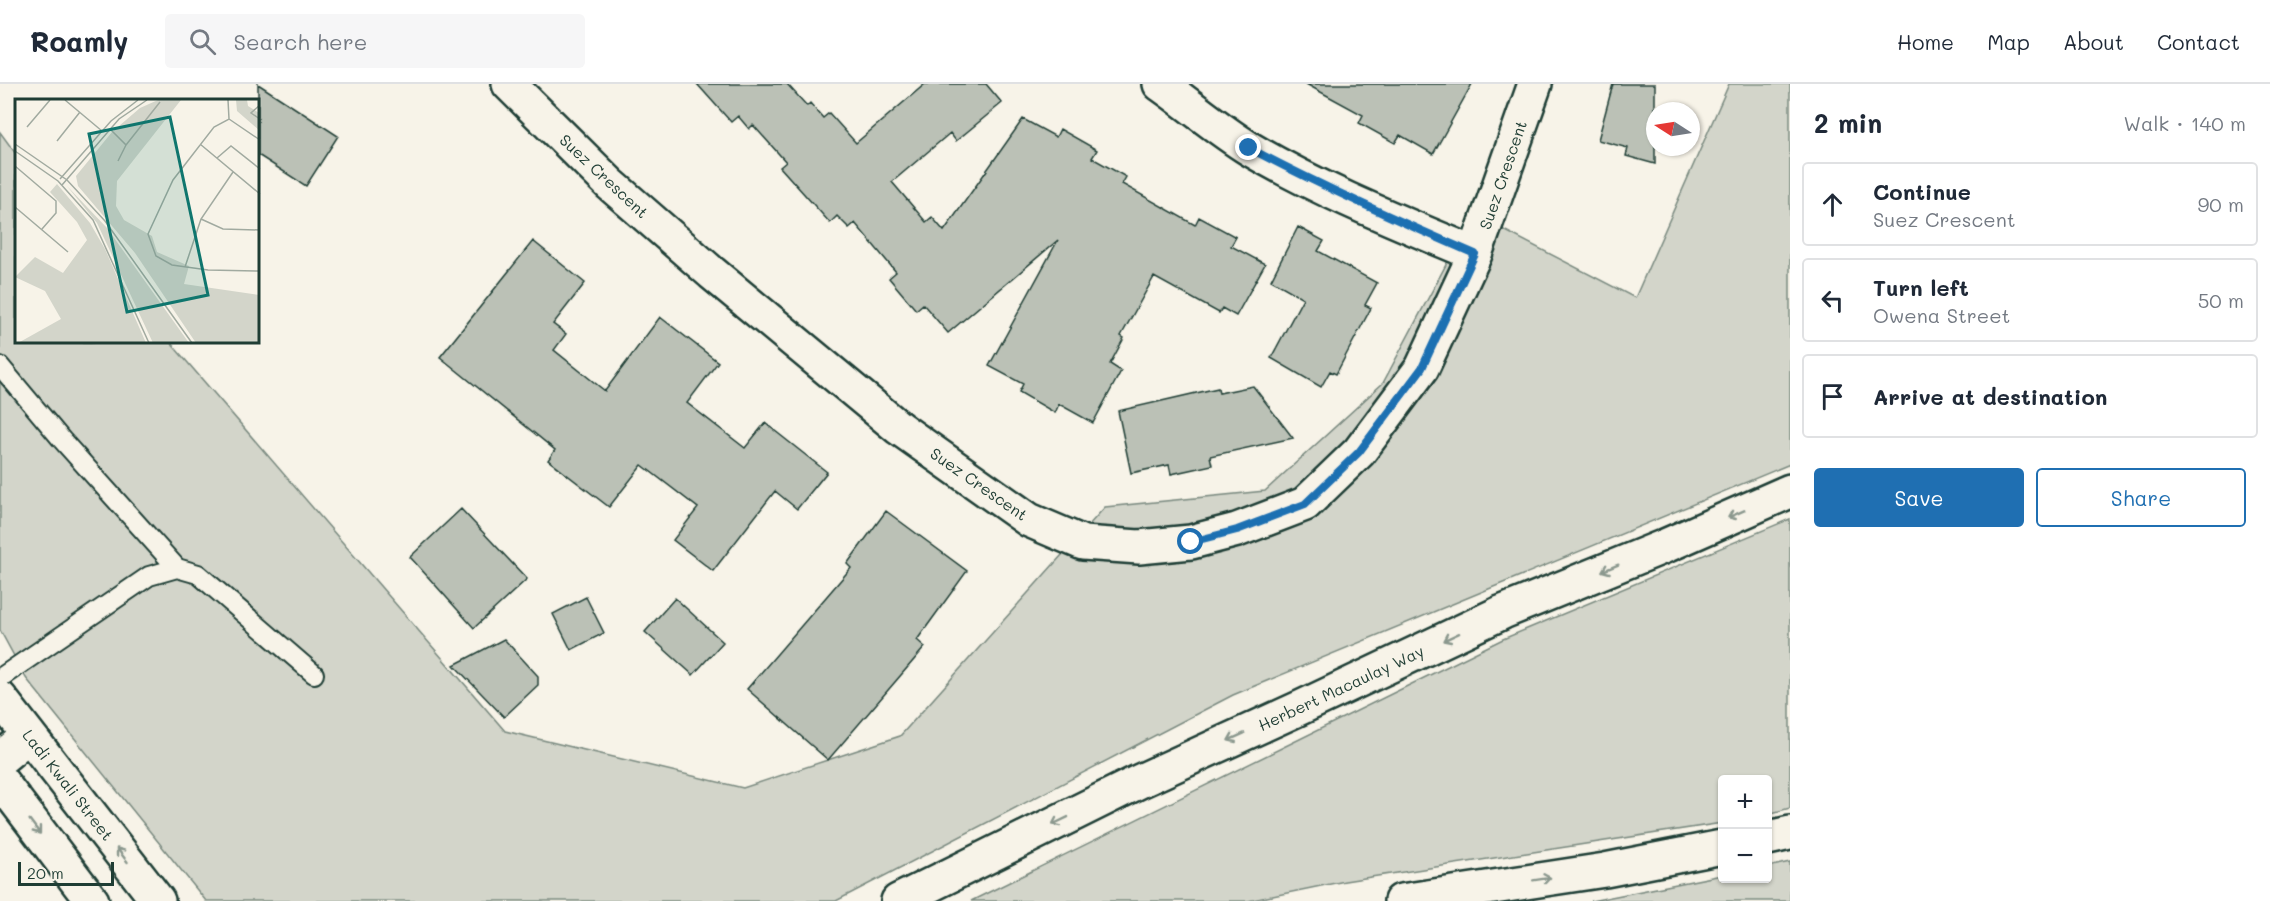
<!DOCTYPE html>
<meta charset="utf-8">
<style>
:root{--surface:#fff;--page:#f6f6f7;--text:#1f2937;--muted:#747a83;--line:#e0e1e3;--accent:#1f6fb2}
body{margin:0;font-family:Mali,sans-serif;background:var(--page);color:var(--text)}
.controls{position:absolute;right:18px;bottom:18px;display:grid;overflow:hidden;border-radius:6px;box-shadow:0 2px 4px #0004}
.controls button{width:54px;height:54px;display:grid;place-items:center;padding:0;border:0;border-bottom:2px solid var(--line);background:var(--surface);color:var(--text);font:30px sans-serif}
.compass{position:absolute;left:1646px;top:18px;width:54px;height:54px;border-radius:50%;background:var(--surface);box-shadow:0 2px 4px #0004;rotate:282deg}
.scale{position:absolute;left:18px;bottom:15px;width:96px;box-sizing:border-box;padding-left:6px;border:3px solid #1f3d34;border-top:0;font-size:16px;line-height:21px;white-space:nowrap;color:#1f3d34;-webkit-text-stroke:4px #f7f3e8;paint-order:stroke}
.stop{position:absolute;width:18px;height:18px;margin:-14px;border:4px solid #1f6fb2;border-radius:50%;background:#fff}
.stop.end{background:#1f6fb2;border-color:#fff;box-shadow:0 2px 6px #0008}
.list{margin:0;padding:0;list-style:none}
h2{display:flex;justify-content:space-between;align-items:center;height:78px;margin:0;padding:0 24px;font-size:26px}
h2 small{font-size:20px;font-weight:400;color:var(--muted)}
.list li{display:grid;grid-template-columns:39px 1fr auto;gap:18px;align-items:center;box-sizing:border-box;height:84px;margin:0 12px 12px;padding:0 12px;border:2px solid var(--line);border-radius:6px}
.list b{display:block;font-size:22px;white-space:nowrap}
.list p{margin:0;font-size:20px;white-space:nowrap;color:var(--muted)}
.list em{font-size:20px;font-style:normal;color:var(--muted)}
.actions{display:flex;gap:12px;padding:18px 24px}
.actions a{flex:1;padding:14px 0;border:2px solid var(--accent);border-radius:6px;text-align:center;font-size:21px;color:var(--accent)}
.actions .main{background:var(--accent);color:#fff}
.icon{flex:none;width:33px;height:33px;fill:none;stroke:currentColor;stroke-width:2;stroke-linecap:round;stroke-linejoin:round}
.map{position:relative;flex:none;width:1790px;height:817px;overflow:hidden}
header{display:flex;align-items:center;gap:36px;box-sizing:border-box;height:84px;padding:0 30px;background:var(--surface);border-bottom:2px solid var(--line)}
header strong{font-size:28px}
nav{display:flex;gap:33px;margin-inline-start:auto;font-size:21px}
.search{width:420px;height:54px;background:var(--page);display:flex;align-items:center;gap:15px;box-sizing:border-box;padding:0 21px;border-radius:6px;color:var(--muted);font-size:22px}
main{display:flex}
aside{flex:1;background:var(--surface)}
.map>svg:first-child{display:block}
.green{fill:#d3d5ca;stroke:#79897f;stroke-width:1.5}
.building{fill:#bbc1b6;stroke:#1f3d34;stroke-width:1.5}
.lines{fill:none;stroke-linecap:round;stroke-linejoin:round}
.service-casing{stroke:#1f3d34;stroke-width:22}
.minor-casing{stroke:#1f3d34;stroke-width:38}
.secondary-casing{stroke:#1f3d34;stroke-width:38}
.service{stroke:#f7f3e8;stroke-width:18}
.minor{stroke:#f7f3e8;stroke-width:33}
.secondary{stroke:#f7f3e8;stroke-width:33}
.oneway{stroke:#8b988e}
.route{stroke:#1f6fb2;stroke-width:8}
.labels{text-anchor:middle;stroke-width:4.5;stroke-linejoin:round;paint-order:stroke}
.street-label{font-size:16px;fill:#1f3d34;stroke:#f7f3e8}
.inset-road{fill:none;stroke:#a1aaa0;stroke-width:1.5}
.view{fill:#0f766e;fill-opacity:0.15;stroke:#0f766e;stroke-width:3}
.inset-edge{fill:none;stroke:#1f3d34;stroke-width:3}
</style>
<header>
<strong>Roamly</strong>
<div class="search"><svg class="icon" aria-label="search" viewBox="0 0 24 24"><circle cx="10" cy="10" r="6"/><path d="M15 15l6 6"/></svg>Search here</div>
<nav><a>Home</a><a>Map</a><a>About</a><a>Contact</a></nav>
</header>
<main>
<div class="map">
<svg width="1790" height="817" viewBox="0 0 1790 817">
<rect width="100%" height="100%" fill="#f7f3e8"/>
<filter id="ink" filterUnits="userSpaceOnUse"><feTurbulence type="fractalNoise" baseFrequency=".0167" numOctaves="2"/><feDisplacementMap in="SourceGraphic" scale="12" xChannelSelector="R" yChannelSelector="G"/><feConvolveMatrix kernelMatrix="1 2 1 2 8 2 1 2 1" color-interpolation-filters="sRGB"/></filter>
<g filter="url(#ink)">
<path class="green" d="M 1729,0 L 1790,0 L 1790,380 L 1233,611 L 836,817 L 206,817 L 26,594 L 0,546 L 0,48 L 16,70 L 16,258 L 170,258 L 505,647 L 743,704 L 900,652 L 1105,423 L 1265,407 L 1383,299 L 1473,130 L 1635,214 Z
M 1790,435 L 1790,724 L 1768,730 L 1768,696 L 1722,696 L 1722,739 L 1345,797 L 1248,817 L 971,817 L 1503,555 Z
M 1790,778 L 1790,817 L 1591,817 L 1722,791 L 1722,794 L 1768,794 L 1768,783 Z"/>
<path class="building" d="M 258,0 L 338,52 L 306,102 L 258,71 Z
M 697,0 L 787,0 L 807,22 L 810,19 L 823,34 L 829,29 L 856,59 L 925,0 L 986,0 L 1002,19 L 956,57 L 950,49 L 892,98 L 926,138 L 932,133 L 944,147 L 1023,35 L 1056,53 L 1060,45 L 1097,66 L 1092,74 L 1126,93 L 1122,100 L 1195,141 L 1199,133 L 1236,153 L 1231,162 L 1265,180 L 1236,232 L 1222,224 L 1219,229 L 1154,193 L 1121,252 L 1124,254 L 1110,280 L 1121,287 L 1093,339 L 1059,320 L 1055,329 L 1019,308 L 1023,300 L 989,282 L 1058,156 L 948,249 L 923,220 L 916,226 L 889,194 L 896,188 L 855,139 L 849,144 L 837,132 L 830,139 L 780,83 L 786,78 L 753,41 L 749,45 L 738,32 L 731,38 Z
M 1306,0 L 1472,0 L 1433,70 L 1400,51 L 1395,59 L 1359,39 L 1363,31 Z
M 1613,0 L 1655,0 L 1655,80 L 1626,72 L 1628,64 L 1598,56 Z
M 1298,143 L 1324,157 L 1318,167 L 1377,199 L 1365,221 L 1371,224 L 1345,273 L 1336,290 L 1330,287 L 1321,303 L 1271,274 L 1303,214 L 1271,196 Z
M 533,157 L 585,199 L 553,240 L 566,250 L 554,266 L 605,307 L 660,233 L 718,278 L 687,319 L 745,364 L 765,339 L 827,388 L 797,425 L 775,407 L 713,487 L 673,456 L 698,424 L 642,381 L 609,423 L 548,376 L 555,366 L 440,273 Z
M 1253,302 L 1293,354 L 1210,372 L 1212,381 L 1171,390 L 1169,381 L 1131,389 L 1118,327 L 1218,304 L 1219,309 Z
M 461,425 L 527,495 L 474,544 L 410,473 Z
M 886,427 L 967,487 L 917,556 L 925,563 L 828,676 L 747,605 L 851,484 L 847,480 Z
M 586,513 L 604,549 L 571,566 L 553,530 Z
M 675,514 L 723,558 L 693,591 L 645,548 Z
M 504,555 L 538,592 L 538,601 L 504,633 L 454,581 Z"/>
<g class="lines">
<g class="service-casing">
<path id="service" d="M 0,282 L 62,356 L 177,484
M 0,594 L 149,492 L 177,484 L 198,490 L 314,590"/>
</g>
<g class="minor-casing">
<path id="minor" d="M 509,0 L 610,100 L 712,189 L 899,344 L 1029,436 L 1083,459 L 1139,463 L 1191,458 L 1237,446 L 1305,420 L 1359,368 L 1422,284 L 1475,170 L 1535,0
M 1160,0 C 1190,21 1219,46 1250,65 C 1321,107 1399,138 1475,170
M 0,614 L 158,817
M 0,675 L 29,651
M 0,696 L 92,817"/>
</g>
<g class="secondary-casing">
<path id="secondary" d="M 1768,754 L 1790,749
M 898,817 L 1140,697 L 1302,623 L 1503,528 L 1665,462 L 1790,407
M 1401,817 L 1605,786 L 1722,763"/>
</g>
<use href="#service" class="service"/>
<use href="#minor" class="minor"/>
<use href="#secondary" class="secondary"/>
</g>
<defs><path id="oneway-shaft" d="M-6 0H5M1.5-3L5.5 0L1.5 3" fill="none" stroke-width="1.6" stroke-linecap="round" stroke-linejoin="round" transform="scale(1.5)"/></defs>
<g class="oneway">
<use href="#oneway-shaft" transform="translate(1736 430) rotate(156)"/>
<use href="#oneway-shaft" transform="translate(1610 484) rotate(158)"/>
<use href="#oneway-shaft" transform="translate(1451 553) rotate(155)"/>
<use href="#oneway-shaft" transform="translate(1236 653) rotate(156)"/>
<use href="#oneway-shaft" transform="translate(1060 737) rotate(154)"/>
<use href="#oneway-shaft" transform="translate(35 743) rotate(53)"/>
<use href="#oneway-shaft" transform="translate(122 771) rotate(-128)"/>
<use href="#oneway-shaft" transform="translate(1542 795) rotate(-9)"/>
</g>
</g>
<g class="lines" filter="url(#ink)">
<path class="route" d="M 1191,458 L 1237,446 L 1305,420 L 1359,368 L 1422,284 L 1475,170 C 1398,137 1323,103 1249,64"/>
</g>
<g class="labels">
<g class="street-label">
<text transform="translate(1503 91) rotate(-71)" y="6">Suez Crescent</text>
<text transform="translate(604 92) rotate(43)" y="6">Suez Crescent</text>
<text transform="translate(979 400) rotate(35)" y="6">Suez Crescent</text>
<text transform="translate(1341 604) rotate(-25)" y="6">Herbert Macaulay Way</text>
<text transform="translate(68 701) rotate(52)" y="6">Ladi Kwali Street</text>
</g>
</g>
<g transform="translate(15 15)">
<rect width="244" height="244" fill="#f7f3e8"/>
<path d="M 143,1 L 166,1 L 102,82 L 101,107 L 109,121 L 137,137 L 142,153 L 174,167 L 169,185 L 244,196 L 244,244 L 181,244 L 120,154 L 63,87 L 61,77 L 97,33 L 125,9 ZM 221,1 L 232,1 L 233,7 L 244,14 L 244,31 L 222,12 ZM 42,85 L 75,124 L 90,150 L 131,244 L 3,244 L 46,220 L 30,192 L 0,178 L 20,158 L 48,174 L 72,141 L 62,123 L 35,93 ZM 52,87 L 92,129 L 174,244 L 138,244 L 82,124 Z" fill="#d3d5ca"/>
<path class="inset-road" d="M 50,1 L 87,32M 213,1 L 214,20M 245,6 L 236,14 L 245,20M 12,28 L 35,1M 95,30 L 111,46 L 103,62M 245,41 L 214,20 L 199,28 L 158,81 L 133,135 L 141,157 L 157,166 L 193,171 L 245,172M 42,42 L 65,13M 0,45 L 52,81 L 90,122 L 177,244M 185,45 L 245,95M 111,46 L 145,3M 0,52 L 43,82 L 78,121 L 134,244M 202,59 L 216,47 L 245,70M 0,67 L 41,102 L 41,114 L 27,130M 45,80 L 96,22 L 123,1M 47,86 L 104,20 L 132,1M 0,108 L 53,153M 186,120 L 208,130 L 245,131M 170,168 L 186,120 L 218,73"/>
<path class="view" d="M 155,18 L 193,196 L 112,213 L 74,35 Z"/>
<rect width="244" height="244" class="inset-edge"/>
</g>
</svg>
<div class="controls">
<button>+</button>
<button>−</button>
</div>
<svg class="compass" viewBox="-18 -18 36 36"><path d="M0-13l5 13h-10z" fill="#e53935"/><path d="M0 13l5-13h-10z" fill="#747a83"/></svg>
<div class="scale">20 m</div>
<div class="stop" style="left:1191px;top:458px"></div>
<div class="stop end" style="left:1249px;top:64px"></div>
</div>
<aside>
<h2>2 min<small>Walk · 140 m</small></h2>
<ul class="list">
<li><svg class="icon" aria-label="ahead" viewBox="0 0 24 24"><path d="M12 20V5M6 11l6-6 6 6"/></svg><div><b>Continue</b><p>Suez Crescent</p></div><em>90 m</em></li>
<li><svg class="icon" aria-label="left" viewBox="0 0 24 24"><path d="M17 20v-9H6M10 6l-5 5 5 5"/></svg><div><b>Turn left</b><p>Owena Street</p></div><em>50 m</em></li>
<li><svg class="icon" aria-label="arrive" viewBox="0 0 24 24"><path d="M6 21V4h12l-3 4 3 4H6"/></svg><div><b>Arrive at destination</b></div></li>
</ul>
<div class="actions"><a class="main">Save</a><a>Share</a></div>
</aside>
</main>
